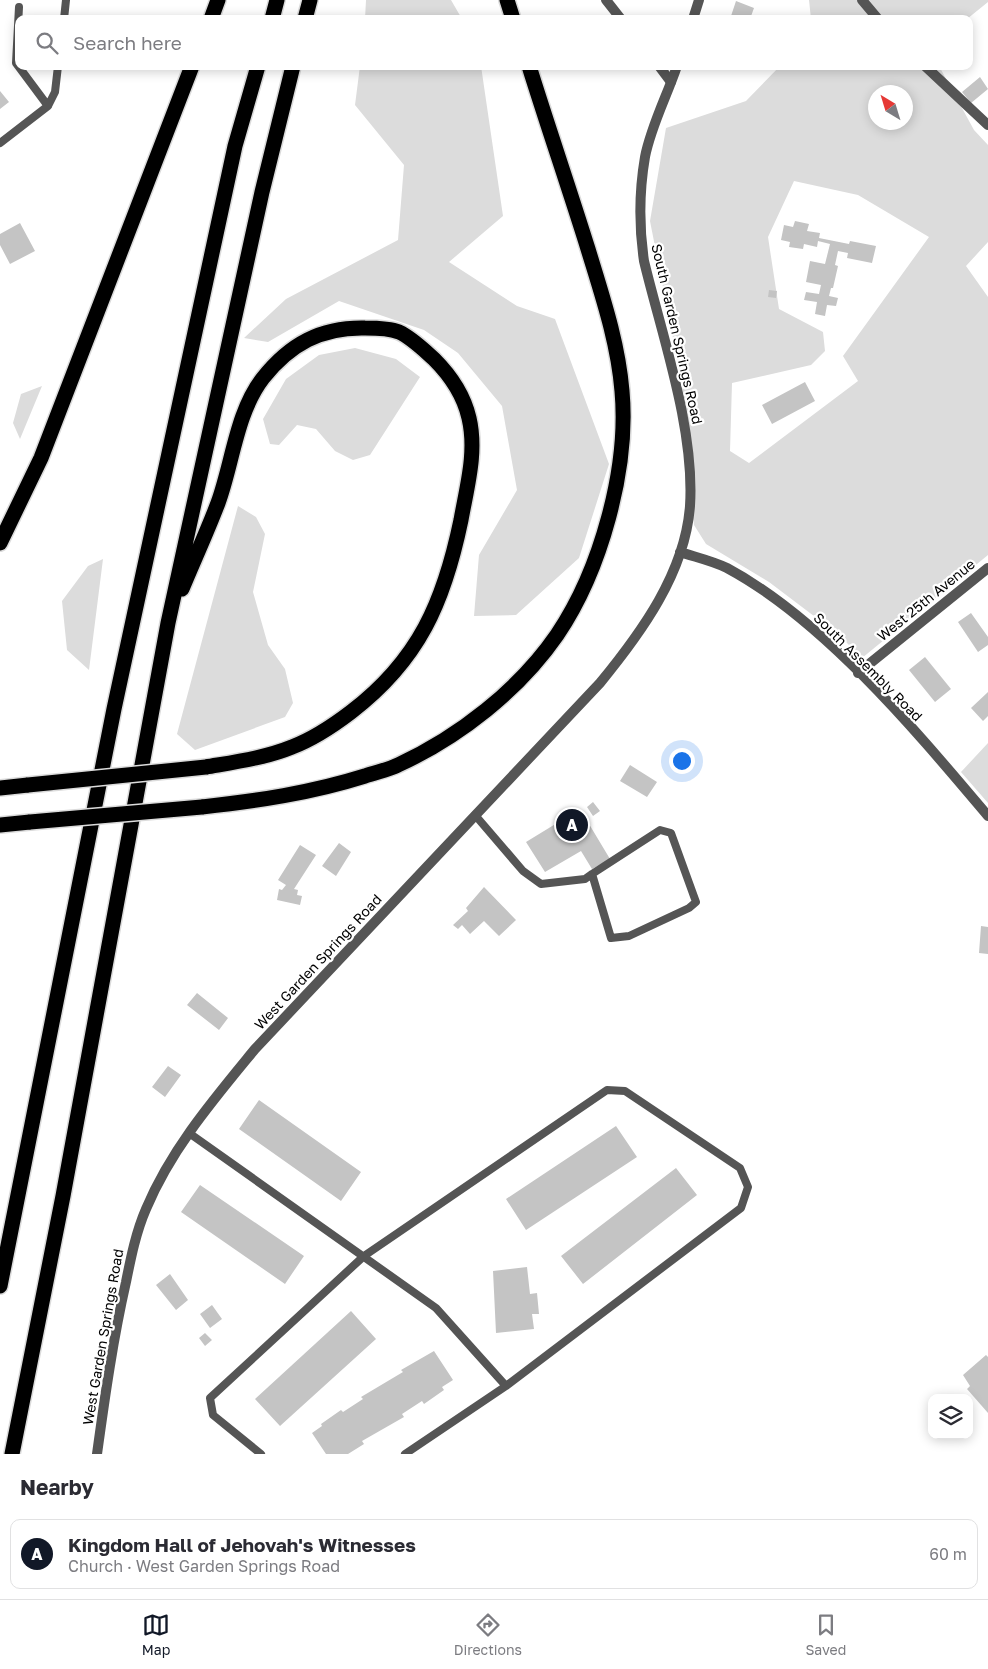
<!DOCTYPE html>
<meta charset="utf-8">
<style>
:root{--surface:#fff;--page:#f7f7f7;--text:#2b2b33;--muted:#7c7c81;--line:#e1e1e2;--accent:#111827}
body{margin:0;font-family:"Golos Text",sans-serif;background:var(--page);color:var(--text)}
.controls{position:absolute;right:15px;bottom:15px;display:grid;overflow:hidden;border-radius:10px;box-shadow:0 2px 12px #0003}
.controls button{width:45px;height:45px;display:grid;place-items:center;padding:0;border:0;border-bottom:1px solid var(--line);background:var(--surface);color:var(--text);font:25px sans-serif}
.compass{position:absolute;left:868px;top:85px;width:45px;height:45px;border-radius:50%;background:var(--surface);box-shadow:0 2px 12px #0003;rotate:322deg}
.you{position:absolute;left:681px;top:760px;width:18px;height:18px;margin:-12px;border:4px solid #fff;border-radius:50%;background:#1a73e8;box-shadow:0 0 0 8px #1a73e833}
.badge{display:grid;place-items:center;width:32px;height:32px;border-radius:50%;background:var(--accent);color:#fff;font-size:16px;font-weight:700}
.pin{position:absolute;translate:-50% -50%;border:2px solid #fff;box-shadow:0 1px 5px #0006}
.list{margin:0;padding:0;list-style:none}
h2{display:flex;justify-content:space-between;align-items:center;height:65px;margin:0;padding:0 20px;font-size:21px}
h2 small{font-size:16px;font-weight:400;color:var(--muted)}
.list li{display:grid;grid-template-columns:32px 1fr auto;gap:15px;align-items:center;box-sizing:border-box;height:70px;margin:0 10px 10px;padding:0 10px;border:1px solid var(--line);border-radius:10px}
.list b{display:block;font-size:19px;white-space:nowrap}
.list p{margin:0;font-size:16px;white-space:nowrap;color:var(--muted)}
.list em{font-size:16px;font-style:normal;color:var(--muted)}
.icon{flex:none;width:28px;height:28px;fill:none;stroke:currentColor;stroke-width:2;stroke-linecap:round;stroke-linejoin:round}
.map{position:relative;flex:none;width:988px;height:1454px;overflow:hidden}
.search{position:absolute;background:var(--surface);box-shadow:0 2px 12px #0003;left:15px;right:15px;top:15px;height:55px;display:flex;align-items:center;gap:12px;box-sizing:border-box;padding:0 18px;border-radius:10px;color:var(--muted);font-size:19px}
.sheet{height:145px;background:var(--surface)}
nav{display:flex;justify-content:space-around;align-items:center;box-sizing:border-box;height:70px;border-top:1px solid var(--line);background:var(--surface);font-size:14px;color:var(--muted)}
nav a{display:grid;justify-items:center;gap:2px}
nav .on{color:var(--accent)}
.map>svg:first-child{display:block}
.green{fill:#dcdcdc;fill-rule:evenodd}
.building{fill:#c4c4c4}
.lines{fill:none;stroke-linecap:round;stroke-linejoin:round}
.motorway-casing{stroke:#dbdbdb;stroke-width:18}
.service{stroke:#555;stroke-width:8}
.minor{stroke:#555;stroke-width:10}
.tertiary{stroke:#555;stroke-width:10}
.motorway{stroke:#000;stroke-width:15}
.motorway-bridge-casing{stroke:#dbdbdb;stroke-width:18;stroke-linecap:butt}
.motorway-bridge{stroke:#000;stroke-width:15}
.labels{text-anchor:middle;stroke-width:4.5;stroke-linejoin:round;paint-order:stroke}
.street-label{font-size:14px;fill:#000;stroke:#fff}
</style>
<div class="map">
<svg width="988" height="1454" viewBox="0 0 988 1454">
<rect width="100%" height="100%" fill="#fff"/>
<path class="green" d="M 366,0 L 451,0 L 462,19 L 365,19 Z
M 809,0 L 988,0 L 988,2 L 967,19 L 811,19 Z
M 360,66 L 481,66 L 503,216 L 449,262 L 517,306 L 555,319 L 609,464 L 579,558 L 516,615 L 474,616 L 479,555 L 517,490 L 502,406 L 458,353 L 424,330 L 339,301 L 268,342 L 244,338 L 286,299 L 398,240 L 404,165 L 355,105 Z
M 780,66 L 939,66 L 974,130 L 988,145 L 988,242 L 966,266 L 988,297 L 988,555 L 862,658 L 839,635 L 769,582 L 706,544 L 694,525 L 682,384 L 650,221 L 666,128 L 746,101 ZM 876,92 L 906,92 L 906,122 L 876,122 ZM 794,181 L 858,195 L 929,237 L 843,356 L 858,381 L 749,463 L 730,451 L 732,383 L 811,365 L 825,351 L 823,332 L 779,309 L 768,237 Z
M 355,348 L 396,359 L 420,377 L 370,455 L 353,460 L 335,451 L 316,429 L 297,425 L 279,445 L 270,444 L 263,419 L 286,379 L 319,355 Z
M 42,386 L 20,439 L 13,423 L 21,394 Z
M 238,506 L 256,517 L 265,534 L 253,592 L 268,645 L 285,669 L 293,703 L 285,717 L 195,750 L 177,734 Z
M 103,559 L 89,670 L 67,650 L 62,601 L 88,566 Z
M 988,743 L 988,803 L 961,772 Z"/>
<path class="building" d="M 736,1 L 754,8 L 750,19 L 730,19 Z
M 980,77 L 988,89 L 971,103 L 962,92 Z
M 0,91 L 9,102 L 0,109 Z
M 795,221 L 809,224 L 807,231 L 820,233 L 819,238 L 849,244 L 850,241 L 876,246 L 872,263 L 847,258 L 848,253 L 838,251 L 835,265 L 838,266 L 833,288 L 831,288 L 829,296 L 838,298 L 836,306 L 827,305 L 825,316 L 815,314 L 817,302 L 804,300 L 806,292 L 819,294 L 821,285 L 806,282 L 810,261 L 825,264 L 830,244 L 818,241 L 817,247 L 804,244 L 803,249 L 789,247 L 790,242 L 781,240 L 784,225 L 793,227 Z
M 20,223 L 35,251 L 10,264 L 0,245 L 0,234 Z
M 769,290 L 777,291 L 776,298 L 768,297 Z
M 805,382 L 815,401 L 772,424 L 762,405 Z
M 971,613 L 988,637 L 988,645 L 978,652 L 958,622 Z
M 925,657 L 951,689 L 935,702 L 909,670 Z
M 988,692 L 988,716 L 983,721 L 971,708 Z
M 630,765 L 657,782 L 647,797 L 620,781 Z
M 593,802 L 600,811 L 593,816 L 587,807 Z
M 580,809 L 610,859 L 592,869 L 581,851 L 545,872 L 526,842 Z
M 339,843 L 351,852 L 336,876 L 322,866 Z
M 300,845 L 316,855 L 294,889 L 298,890 L 297,895 L 302,896 L 300,905 L 277,900 L 279,889 L 282,890 L 286,885 L 278,880 Z
M 484,887 L 516,920 L 499,936 L 484,921 L 470,934 L 462,925 L 458,929 L 453,925 L 468,911 L 466,908 Z
M 981,926 L 988,927 L 988,954 L 979,953 Z
M 197,993 L 228,1018 L 219,1030 L 187,1005 Z
M 168,1066 L 181,1075 L 165,1097 L 152,1087 Z
M 259,1100 L 361,1172 L 341,1201 L 239,1129 Z
M 616,1126 L 637,1157 L 526,1230 L 506,1199 Z
M 676,1168 L 697,1195 L 583,1284 L 561,1256 Z
M 200,1185 L 304,1256 L 285,1284 L 181,1212 Z
M 527,1267 L 530,1294 L 537,1293 L 539,1314 L 532,1314 L 534,1329 L 496,1333 L 493,1271 Z
M 170,1274 L 188,1300 L 176,1310 L 156,1285 Z
M 212,1305 L 222,1319 L 210,1328 L 200,1314 Z
M 351,1311 L 376,1339 L 280,1426 L 255,1399 Z
M 205,1333 L 212,1340 L 205,1346 L 199,1338 Z
M 434,1351 L 453,1380 L 442,1387 L 444,1390 L 424,1404 L 422,1401 L 402,1414 L 404,1417 L 362,1441 L 364,1444 L 348,1454 L 326,1454 L 312,1433 L 322,1426 L 321,1424 L 341,1410 L 343,1412 L 363,1399 L 361,1397 L 403,1372 L 401,1370 Z
M 986,1355 L 988,1357 L 988,1413 L 967,1389 L 970,1386 L 963,1375 Z"/>
<g class="lines">
<g class="motorway-casing">
<path id="motorway" d="M 507,0 L 513,19
M 211,19 L 218,0
M 272,19 L 277,0
M 305,19 L 310,0
M 0,543 L 41,458 L 192,66
M 182,589 C 194,560 207,532 218,503 C 233,462 236,413 263,378 C 290,344 321,327 365,328 C 376,328 389,328 399,332 C 412,338 424,350 434,359 C 450,375 464,396 469,418 C 477,452 467,486 461,520 C 444,602 419,660 351,712 C 334,725 313,739 292,747 C 265,758 235,762 206,767
M 0,788 L 28,785
M 202,807 C 257,801 311,793 365,776 C 376,772 388,770 398,765 C 459,737 519,690 557,635 C 601,570 629,468 622,391 C 618,342 602,295 588,249 C 569,188 548,127 529,66
M 0,825 L 30,822
M 0,1286 L 114,709 L 235,146 L 258,66
M 12,1454 L 63,1196 L 168,623 L 262,192 L 293,66"/>
</g>
<path class="service" d="M 19,7 L 16,63 L 48,106
M 64,19 L 66,0
M 0,143 L 48,106 L 55,92 L 58,66
M 475,815 L 523,871 L 541,884 L 585,879 L 592,874 L 660,830 L 671,833 L 696,902 L 689,908 L 629,936 L 611,938 L 592,874
M 189,1133 L 436,1308 L 506,1386 L 741,1208 L 748,1187 L 740,1168 L 625,1091 L 607,1090 L 364,1256 L 210,1398 L 213,1415 L 261,1454
M 405,1454 L 506,1386"/>
<path class="minor" d="M 606,0 L 621,19
M 862,0 L 878,19
M 659,66 L 671,82
M 925,66 L 988,125
M 858,673 L 988,568"/>
<path class="tertiary" d="M 693,19 L 699,0
M 680,552 C 695,557 713,561 727,568 C 824,620 917,732 988,816
M 97,1454 C 105,1396 113,1339 126,1282 C 131,1257 136,1232 146,1209 C 171,1149 214,1099 255,1049 L 600,683 C 641,633 685,573 690,506 C 695,429 662,336 644,261 C 639,227 639,192 645,157 C 651,126 667,96 677,66"/>
<use href="#motorway" class="motorway"/>
<g class="motorway-bridge-casing">
<path id="motorway-bridge" d="M 28,785 L 206,767
M 30,822 L 202,807"/>
</g>
<use href="#motorway-bridge" class="motorway-bridge"/>
</g>
<g class="labels">
<g class="street-label">
<text transform="translate(677 334) rotate(77)" y="5">South Garden Springs Road</text>
<text transform="translate(926 600) rotate(-39)" y="5">West 25th Avenue</text>
<text transform="translate(868 667) rotate(45)" y="5">South Assembly Road</text>
<text transform="translate(318 962) rotate(-47)" y="5">West Garden Springs Road</text>
<text transform="translate(103 1337) rotate(-80)" y="5">West Garden Springs Road</text>
</g>
</g>
</svg>
<div class="controls">
<button><svg class="icon" aria-label="layers" viewBox="0 0 24 24"><path d="M12 4l9 5-9 5-9-5zM3 14l9 5 9-5"/></svg></button>
</div>
<svg class="compass" viewBox="-18 -18 36 36"><path d="M0-13l5 13h-10z" fill="#e53935"/><path d="M0 13l5-13h-10z" fill="#7c7c81"/></svg>
<div class="you"></div>
<div class="pin badge" style="left:572px;top:825px">A</div>
<div class="search"><svg class="icon" aria-label="search" viewBox="0 0 24 24"><circle cx="10" cy="10" r="6"/><path d="M15 15l6 6"/></svg>Search here</div>
</div>
<section class="sheet">
<h2>Nearby<small></small></h2>
<ul class="list">
<li><span class="badge">A</span><div><b>Kingdom Hall of Jehovah's Witnesses</b><p>Church · West Garden Springs Road</p></div><em>60 m</em></li>
</ul>
</section>
<nav>
<a class="on"><svg class="icon" aria-label="map" viewBox="0 0 24 24"><path d="M3 6l6-2 6 2 6-2v14l-6 2-6-2-6 2zM9 4v14M15 6v14"/></svg>Map</a>
<a><svg class="icon" aria-label="directions" viewBox="0 0 24 24"><path d="M12 3l9 9-9 9-9-9zM9 14v-3h6M13 9l2 2-2 2"/></svg>Directions</a>
<a><svg class="icon" aria-label="saved" viewBox="0 0 24 24"><path d="M7 4h10v16l-5-4-5 4z"/></svg>Saved</a>
</nav>
